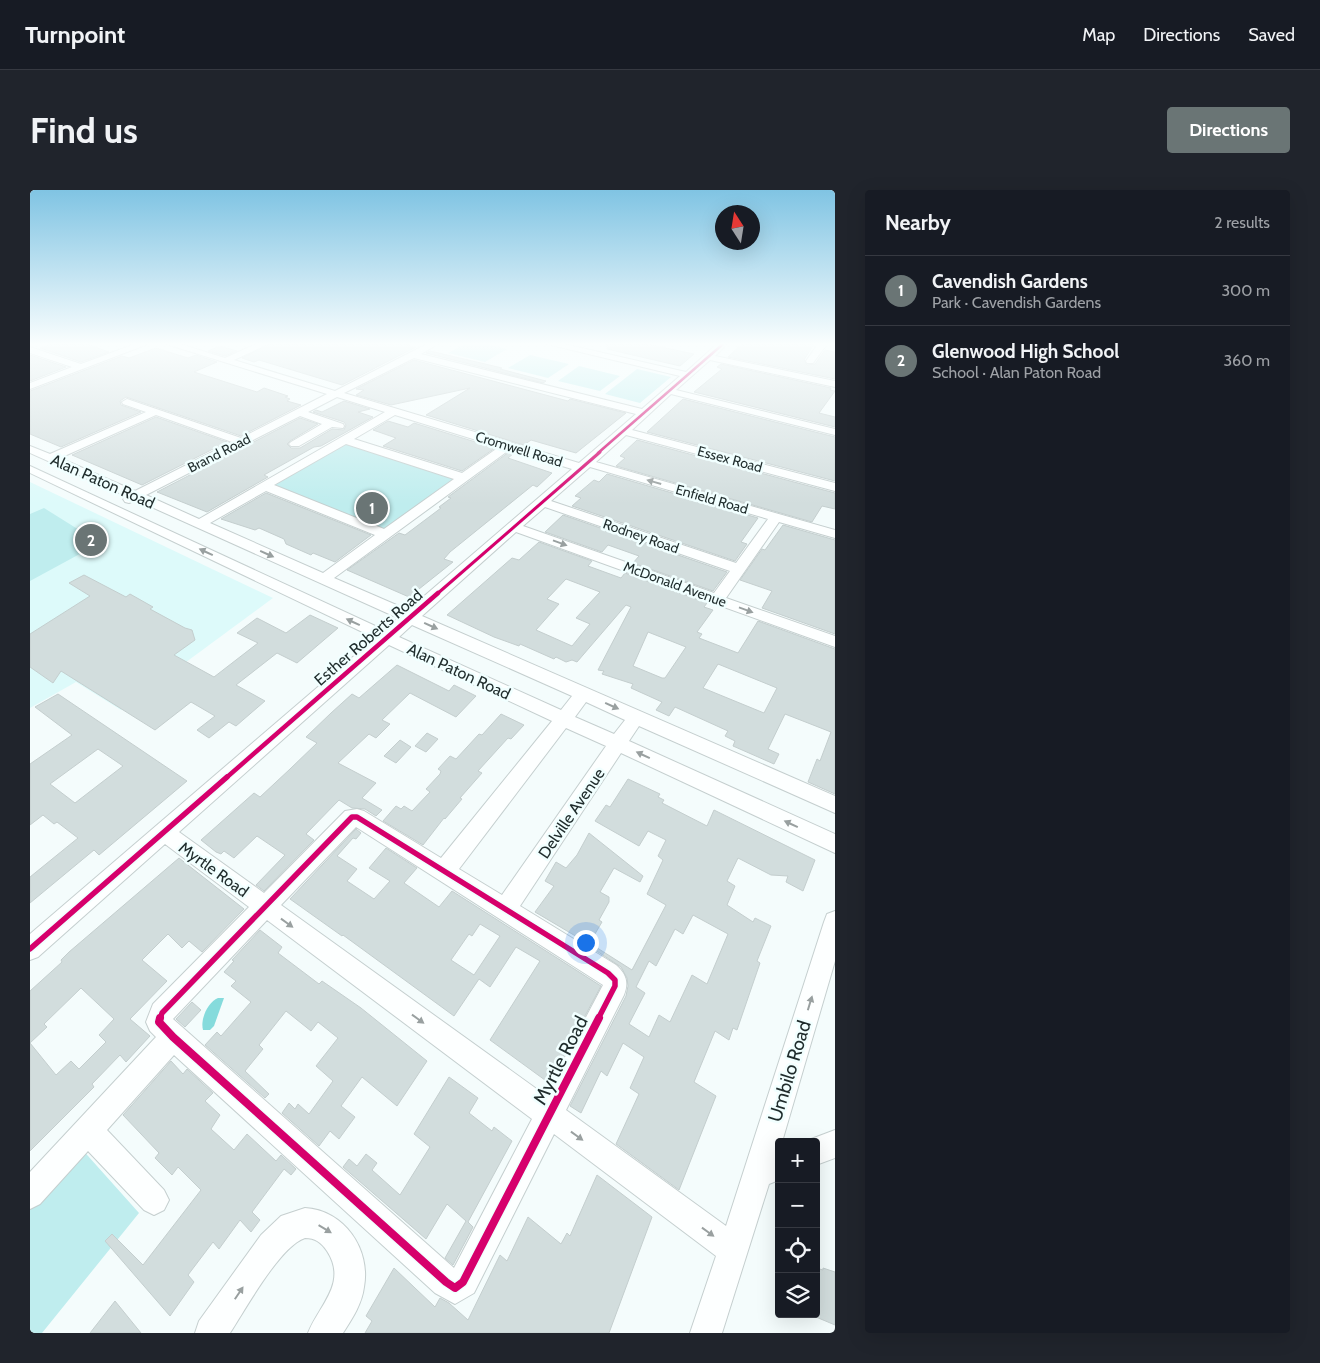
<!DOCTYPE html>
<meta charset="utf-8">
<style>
:root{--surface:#171b24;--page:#20242c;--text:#f1f3f6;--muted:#9ea1a6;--line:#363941;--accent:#6a7575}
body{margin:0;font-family:Cabin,sans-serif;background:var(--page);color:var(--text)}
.controls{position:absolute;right:15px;bottom:15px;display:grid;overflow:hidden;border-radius:5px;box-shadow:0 5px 20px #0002}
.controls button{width:45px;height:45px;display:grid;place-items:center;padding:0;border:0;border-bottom:1px solid var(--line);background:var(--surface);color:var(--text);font:25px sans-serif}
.compass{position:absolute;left:685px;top:15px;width:45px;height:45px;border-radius:50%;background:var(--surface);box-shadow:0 5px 20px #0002;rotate:348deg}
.you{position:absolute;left:555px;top:752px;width:18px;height:18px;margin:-12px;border:4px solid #fff;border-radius:50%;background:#1a73e8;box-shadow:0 0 0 8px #1a73e833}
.badge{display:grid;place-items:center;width:32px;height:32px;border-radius:50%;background:var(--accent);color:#fff;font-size:16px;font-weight:700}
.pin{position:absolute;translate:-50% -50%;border:2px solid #fff;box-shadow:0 1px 5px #0006}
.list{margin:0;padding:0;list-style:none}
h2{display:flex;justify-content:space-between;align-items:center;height:65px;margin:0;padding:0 20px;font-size:21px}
h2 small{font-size:16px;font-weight:400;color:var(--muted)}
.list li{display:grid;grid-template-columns:32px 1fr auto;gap:15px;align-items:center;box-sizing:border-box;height:70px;padding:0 20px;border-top:1px solid var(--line)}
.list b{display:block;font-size:19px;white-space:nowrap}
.list p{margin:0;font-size:16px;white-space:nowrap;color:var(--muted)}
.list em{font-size:16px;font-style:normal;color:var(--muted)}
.icon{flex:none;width:28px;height:28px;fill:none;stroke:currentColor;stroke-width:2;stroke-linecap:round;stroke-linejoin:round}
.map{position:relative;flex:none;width:805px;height:1143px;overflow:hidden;border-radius:5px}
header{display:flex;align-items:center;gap:30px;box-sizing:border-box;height:70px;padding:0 25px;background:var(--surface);border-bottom:1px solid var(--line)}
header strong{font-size:24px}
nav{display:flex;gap:28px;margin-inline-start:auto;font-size:18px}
.intro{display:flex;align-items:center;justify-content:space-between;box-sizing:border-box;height:120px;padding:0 30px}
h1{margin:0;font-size:35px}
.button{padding:12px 22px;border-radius:5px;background:var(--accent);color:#fff;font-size:18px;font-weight:700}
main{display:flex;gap:30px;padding:0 30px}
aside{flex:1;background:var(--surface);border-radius:5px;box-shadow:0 5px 20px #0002}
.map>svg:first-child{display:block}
.built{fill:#ddfafa}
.green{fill:#bfedee}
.water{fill:#85dbdc}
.building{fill:#d2dddd;stroke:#c4cece;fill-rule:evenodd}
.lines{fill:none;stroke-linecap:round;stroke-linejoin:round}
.minor-casing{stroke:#c5cfcf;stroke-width:2}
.minor{fill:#fdffff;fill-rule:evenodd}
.cycleway-far4-casing{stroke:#f1ffff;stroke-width:4.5}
.cycleway-far3-casing{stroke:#f1ffff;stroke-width:5}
.cycleway-far2-casing{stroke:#f1ffff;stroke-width:7}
.cycleway-far1-casing{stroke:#f1ffff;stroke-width:9}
.cycleway-casing{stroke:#f1ffff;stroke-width:11}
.cycleway-far4{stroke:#d6006c;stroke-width:2.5}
.cycleway-far3{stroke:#d6006c;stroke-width:3}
.cycleway-far2{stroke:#d6006c;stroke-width:4.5}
.cycleway-far1{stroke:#d6006c;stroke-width:5.5}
.cycleway{stroke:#d6006c;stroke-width:8}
.oneway{fill:#99a0a0}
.labels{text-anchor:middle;stroke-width:5;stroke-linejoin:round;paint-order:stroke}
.far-street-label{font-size:14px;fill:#1f2c2c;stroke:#f1ffff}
.street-label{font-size:16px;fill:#1f2c2c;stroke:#f1ffff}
.near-street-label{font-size:19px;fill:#1f2c2c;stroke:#f1ffff}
</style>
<header>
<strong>Turnpoint</strong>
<nav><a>Map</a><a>Directions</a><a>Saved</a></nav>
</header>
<div class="intro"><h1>Find us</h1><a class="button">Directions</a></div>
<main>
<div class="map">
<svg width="805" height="1143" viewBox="0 0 805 1143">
<rect width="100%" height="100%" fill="#f4fcfc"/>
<path class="built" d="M 0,292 L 243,408 L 91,520 L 46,492 L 0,518 Z"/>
<path class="green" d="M 435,154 L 456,154 L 477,159 L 455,172 L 418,163 Z
M 500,165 L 539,174 L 518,188 L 478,178 Z
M 549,176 L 590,186 L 570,201 L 528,191 Z
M 607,179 L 641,187 L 610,213 L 575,204 Z
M 315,252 L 426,288 L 356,340 L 240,296 Z
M 14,318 L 70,353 L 0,391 L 0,324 Z
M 50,957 L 109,1023 L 12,1143 L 0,1143 L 0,1014 Z"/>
<path class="water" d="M 188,808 L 194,808 L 184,836 L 180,840 L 173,840 C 170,829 178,812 188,808 Z"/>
<path class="building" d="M 21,154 L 57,154 L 79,162 L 51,172 L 10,158 Z
M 240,154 L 374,154 L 386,157 L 312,195 L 229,170 L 224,172 L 212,168 Z
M 577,154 L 618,154 L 664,164 L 650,176 L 577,159 Z
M 712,154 L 784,154 L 774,170 L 777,175 L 785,174 L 795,160 L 805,162 L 805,189 L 698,167 Z
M 190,156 L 207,161 L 195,166 L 178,161 Z
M 126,158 L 158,168 L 166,165 L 187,172 L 164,182 L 227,202 L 234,198 L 258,206 L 255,207 L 260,209 L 257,211 L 271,215 L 211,246 L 96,207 L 90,211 L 91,215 L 111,222 L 31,257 L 0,244 L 0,201 L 92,166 L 99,168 Z
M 400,161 L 472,178 L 470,179 L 516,191 L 513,193 L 396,163 Z
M 0,165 L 36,177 L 0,191 Z
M 384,170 L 538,211 L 540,209 L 596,223 L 546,263 L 501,250 L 494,255 L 396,225 L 440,198 L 361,215 L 326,205 L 334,200 L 326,199 Z
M 691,174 L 801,198 L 800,200 L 805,201 L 789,223 L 805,227 L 805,237 L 664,202 L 692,179 L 687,177 Z
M 653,209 L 805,247 L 805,291 L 617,242 Z
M 314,211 L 340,219 L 328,222 L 343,227 L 291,256 L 284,257 L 234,285 L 238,287 L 177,322 L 127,302 L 270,228 L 288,234 L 260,251 L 257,254 L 261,258 L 270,258 L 302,239 L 314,240 L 316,235 L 314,232 L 283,222 L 286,220 L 292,222 Z
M 126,227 L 197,252 L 112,295 L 42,265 Z
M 358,231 L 378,237 L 384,233 L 465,258 L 432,281 L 353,256 L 366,248 L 343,240 Z
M 607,250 L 805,303 L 805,319 L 792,316 L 782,332 L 586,276 L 595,268 L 590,266 Z
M 479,262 L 484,263 L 478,268 L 522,283 L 507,297 L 503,295 L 420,362 L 414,369 L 423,372 L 379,407 L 317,380 L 369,343 L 375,345 L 411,318 L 409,317 L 421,308 L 418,307 Z
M 577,284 L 728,328 L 711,352 L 717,354 L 705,371 L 542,316 L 551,308 L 545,306 L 564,290 L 569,292 Z
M 236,303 L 341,345 L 305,372 L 283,363 L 281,365 L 256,354 L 254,349 L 229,338 L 225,340 L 191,329 Z
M 533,325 L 697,382 L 683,401 L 603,373 L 609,366 L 578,355 L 572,362 L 515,342 Z
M 753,335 L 805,350 L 805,444 L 732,418 L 742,401 L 710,390 L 732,359 L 735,360 Z
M 509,352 L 562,371 L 558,376 L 591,388 L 595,383 L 677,413 L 674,417 L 683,420 L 667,442 L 672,444 L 669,448 L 708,463 L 728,431 L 805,459 L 805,604 L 778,592 L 787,569 L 790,571 L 801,542 L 755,524 L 738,559 L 749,564 L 744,574 L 703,556 L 705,551 L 695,546 L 698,541 L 645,517 L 639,526 L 626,520 L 632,512 L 601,498 L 603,494 L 572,484 L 574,481 L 568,480 L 601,417 L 596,415 L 547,472 L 542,470 L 536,472 L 526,467 L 524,469 L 490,454 L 489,456 L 464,447 L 417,425 L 482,368 L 489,370 ZM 536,389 L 570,402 L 546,428 L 560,434 L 542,456 L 506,440 L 529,414 L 517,409 ZM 618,442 L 656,457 L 635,488 L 632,488 L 603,476 ZM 688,474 L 747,498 L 734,523 L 673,498 Z
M 54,385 L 96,407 L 100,404 L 123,417 L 120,419 L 155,438 L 162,440 L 165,450 L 144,465 L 184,487 L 228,453 L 207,443 L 227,428 L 256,443 L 280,425 L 308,438 L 267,473 L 247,463 L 206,495 L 235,511 L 206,536 L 199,532 L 179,548 L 167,540 L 185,526 L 161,512 L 125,540 L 31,481 L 23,493 L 0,477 L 0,444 L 60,406 L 39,393 Z
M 367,475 L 419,501 L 424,495 L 446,506 L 426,527 L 380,503 L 352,530 L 360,534 L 346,548 L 339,544 L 308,573 L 346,593 L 332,608 L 352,620 L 346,626 L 335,619 L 322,618 L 309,610 L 276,644 L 284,650 L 234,701 L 226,695 L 255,665 L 227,646 L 204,668 L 194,661 L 191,664 L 186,662 L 171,650 L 224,603 L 230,607 L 260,579 L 287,553 L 276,547 L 301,523 L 322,504 L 329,508 Z
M 28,504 L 157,591 L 69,665 L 64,660 L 0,713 L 0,687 L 48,648 L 27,632 L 24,634 L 13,625 L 0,635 L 0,574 L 42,545 L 5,517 ZM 68,559 L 93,576 L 45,613 L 20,594 Z
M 471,524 L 494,535 L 481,549 L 478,548 L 448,581 L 452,583 L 430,608 L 432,609 L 415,629 L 414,628 L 393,655 L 353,631 L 366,616 L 371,619 L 374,616 L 382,621 L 400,602 L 396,599 L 410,584 L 411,581 L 408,579 L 420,566 L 426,569 L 449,544 L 452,545 Z
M 397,543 L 408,549 L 396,562 L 385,556 Z
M 370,550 L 381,557 L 366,573 L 354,566 Z
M 598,589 L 630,604 L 628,607 L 634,610 L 632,613 L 677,636 L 684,620 L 785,670 L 773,701 L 756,692 L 758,686 L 741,685 L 708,668 L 697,691 L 705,696 L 697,715 L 723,732 L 725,728 L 741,736 L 727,771 L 730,773 L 707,840 L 703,838 L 699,850 L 685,841 L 664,892 L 686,906 L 649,1000 L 586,954 L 609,904 L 600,898 L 614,867 L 593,853 L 577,886 L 571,881 L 551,923 L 540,916 L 596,806 L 598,796 L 597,788 L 591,777 L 559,756 L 561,754 L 602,780 L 636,715 L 617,704 L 633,670 L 628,666 L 636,650 L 618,641 L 609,656 L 565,631 L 576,615 L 580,617 ZM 663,725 L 698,744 L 677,794 L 662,785 L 640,832 L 629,825 L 619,847 L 599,834 L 615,803 L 606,797 L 619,771 L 626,776 L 645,739 L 653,744 Z
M 326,639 L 331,643 L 326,649 L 323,648 L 307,666 L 327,679 L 317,691 L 344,709 L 360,691 L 339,678 L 356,658 L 387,678 L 374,693 L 409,717 L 422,701 L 571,796 L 519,893 L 460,850 L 510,771 L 486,757 L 460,797 L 449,789 L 424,826 L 313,745 L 312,746 L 260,709 ZM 450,734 L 470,746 L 444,785 L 421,770 L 439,744 L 442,746 Z
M 559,643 L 613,686 L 610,692 L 584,678 L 570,702 L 579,707 L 579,712 L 569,730 L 572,732 L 559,754 L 505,722 L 524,696 L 515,691 L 526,672 L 536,678 L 547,665 Z
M 149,668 L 214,719 L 172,762 L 159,751 L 152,758 L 138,744 L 112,770 L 137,791 L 100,829 L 120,846 L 96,872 L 90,865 L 62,894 L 64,897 L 0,961 L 0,801 L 32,772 L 31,770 L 39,762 ZM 51,798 L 84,829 L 69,845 L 76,852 L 49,879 L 41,871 L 26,885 L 0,853 L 17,837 L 14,834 Z
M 230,740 L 252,757 L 248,763 L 289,794 L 292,791 L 331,818 L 397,871 L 367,916 L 332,887 L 311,916 L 325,927 L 309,949 L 300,941 L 289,956 L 252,923 L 259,913 L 265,919 L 268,914 L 279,924 L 303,891 L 286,876 L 308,848 L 288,832 L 281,841 L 256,821 L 229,855 L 233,859 L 215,881 L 239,904 L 235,908 L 175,855 L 187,842 L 191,846 L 221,812 L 201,796 L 206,791 L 194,782 L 204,771 L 202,770 Z
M 162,812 L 171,820 L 155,837 L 146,829 Z
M 141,871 L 153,884 L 157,879 L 183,903 L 175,911 L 190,925 L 181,939 L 204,960 L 217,944 L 246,971 L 251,965 L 266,979 L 261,985 L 254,979 L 222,1022 L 230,1030 L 221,1042 L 210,1030 L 189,1059 L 183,1052 L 158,1085 L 164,1092 L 140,1126 L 75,1051 L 82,1044 L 113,1075 L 171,1000 L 148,977 L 142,985 L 125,968 L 129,963 L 93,925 Z
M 419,887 L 448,908 L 439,923 L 462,941 L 464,937 L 482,951 L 438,1032 L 443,1037 L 423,1075 L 415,1068 L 436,1031 L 417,1014 L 396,1049 L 313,977 L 319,969 L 327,976 L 336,964 L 347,973 L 342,980 L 370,1005 L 400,957 L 384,944 Z
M 567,985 L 622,1027 L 579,1143 L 335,1143 L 342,1131 L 336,1126 L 364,1078 L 405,1117 L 410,1108 L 419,1113 L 438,1130 L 470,1065 L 477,1071 L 498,1027 L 531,1054 L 537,1043 L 540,1046 Z
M 786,1078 L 793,1080 L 793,1078 L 805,1082 L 805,1135 L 786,1127 Z
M 85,1111 L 111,1143 L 60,1143 Z"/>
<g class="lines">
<g class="minor-casing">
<path id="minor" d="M 105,154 L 118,154 L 0,199 L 0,193 L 42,177 L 0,163 L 0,157 L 51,174 Z
M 136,154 L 150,154 L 195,168 L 226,154 L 238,154 L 204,170 L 305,201 L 397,154 L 408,154 L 391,164 L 612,219 L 650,186 L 517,154 L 534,154 L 656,182 L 687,154 L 697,154 L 685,166 L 805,191 L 805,197 L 680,170 L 646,200 L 805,239 L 805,245 L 641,204 L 602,240 L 805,293 L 805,301 L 596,245 L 566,272 L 805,340 L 805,348 L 749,332 L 696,408 L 805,446 L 805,457 L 486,342 L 392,426 L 805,606 L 805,623 L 609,536 L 599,551 L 805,644 L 805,663 L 591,563 L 490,716 L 586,775 C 596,784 599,792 594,805 L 536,920 L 696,1036 L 794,732 L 797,724 L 805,721 L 805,771 L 752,952 L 749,952 L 749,990 L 739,994 L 692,1143 L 660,1143 L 686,1066 L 524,944 L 444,1103 L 425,1114 L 405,1103 L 144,865 L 77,940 L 134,1000 L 139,1010 L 134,1020 L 124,1025 L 114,1020 L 58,961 L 10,1014 L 0,1019 L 0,982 L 126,847 L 120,841 L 116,832 L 123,814 L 219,717 L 135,654 L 8,767 L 0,770 L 0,744 L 345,448 L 0,283 L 0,276 L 354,440 L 368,428 L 106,310 L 99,313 L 95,312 L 93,309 L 96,306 L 0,263 L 0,256 L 20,264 L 116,222 L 93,214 L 92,212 L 97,209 L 211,248 L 297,204 ZM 384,168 L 606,224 L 549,273 L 314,203 ZM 307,207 L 355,222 L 169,329 L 116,305 L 270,226 L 292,234 L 261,252 L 259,254 L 261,256 L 269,256 L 302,237 L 313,238 L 314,236 L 313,234 L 278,222 ZM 126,225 L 202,252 L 105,301 L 30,268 ZM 365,225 L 469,257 L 432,283 L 324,249 ZM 316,254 L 424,289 L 354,339 L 244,295 ZM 479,260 L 542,279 L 378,420 L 304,388 ZM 560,277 L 738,329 L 706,373 L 521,311 ZM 236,301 L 345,345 L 293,383 L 180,333 ZM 515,317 L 700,381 L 684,403 L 493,336 ZM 382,435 L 542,506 L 531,520 L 369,447 ZM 359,455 L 522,531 L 411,668 L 334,621 L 327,619 L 315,621 L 234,703 L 149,642 ZM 556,512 L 595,530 L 584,544 L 545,527 ZM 536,538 L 576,556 L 472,705 L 429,679 ZM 326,637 L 573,795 L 515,905 L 251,715 ZM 237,730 L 502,929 L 424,1078 L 143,829 Z
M 788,154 L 797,154 L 783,173 L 777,173 L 776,171 Z
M 805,940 L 805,968 L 786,975 L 786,952 L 776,951 Z
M 275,1018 C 314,1020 341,1059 334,1097 C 332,1114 322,1129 313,1143 L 278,1143 C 289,1115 318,1093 297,1061 C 291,1052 285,1048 275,1048 C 250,1056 215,1120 200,1143 L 165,1143 L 169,1131 L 231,1045 L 251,1026 Z"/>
</g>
<use href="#minor" class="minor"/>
<g class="cycleway-far4-casing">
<path id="cycleway-far4" d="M 568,263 L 693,154"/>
</g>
<g class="cycleway-far3-casing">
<path id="cycleway-far3" d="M 407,404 L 570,262"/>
</g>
<g class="cycleway-far2-casing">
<path id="cycleway-far2" d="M 196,588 L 408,403"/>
</g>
<g class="cycleway-far1-casing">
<path id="cycleway-far1" d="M 0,759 L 197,587
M 130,829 L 132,823 L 322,627 L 327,627 L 578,783 L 585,790 L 585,796 L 568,829"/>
</g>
<g class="cycleway-casing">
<path id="cycleway" d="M 130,828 L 129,832 L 143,847 L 416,1092 L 425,1098 L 433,1092 L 569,828"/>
</g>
<use href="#cycleway-far4" class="cycleway-far4"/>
<use href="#cycleway-far3" class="cycleway-far3"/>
<use href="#cycleway-far2" class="cycleway-far2"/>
<use href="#cycleway-far1" class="cycleway-far1"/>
<use href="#cycleway" class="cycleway"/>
</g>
<defs><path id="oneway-solid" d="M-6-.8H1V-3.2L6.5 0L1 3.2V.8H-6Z" transform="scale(1.25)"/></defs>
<g class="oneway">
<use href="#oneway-solid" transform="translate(624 292) rotate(-164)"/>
<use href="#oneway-solid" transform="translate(530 353) rotate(20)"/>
<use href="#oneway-solid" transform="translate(176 362) rotate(-155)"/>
<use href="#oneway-solid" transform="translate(237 364) rotate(24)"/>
<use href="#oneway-solid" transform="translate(716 420) rotate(20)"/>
<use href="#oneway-solid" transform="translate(323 432) rotate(-155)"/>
<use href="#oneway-solid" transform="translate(401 436) rotate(24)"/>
<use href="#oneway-solid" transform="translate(582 516) rotate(24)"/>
<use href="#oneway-solid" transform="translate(613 565) rotate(-155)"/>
<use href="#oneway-solid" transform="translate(761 634) rotate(-155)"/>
<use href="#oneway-solid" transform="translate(257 733) rotate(36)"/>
<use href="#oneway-solid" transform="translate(780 813) rotate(-73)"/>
<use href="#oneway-solid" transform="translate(388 829) rotate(36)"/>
<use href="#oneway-solid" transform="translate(547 946) rotate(36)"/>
<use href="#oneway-solid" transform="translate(295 1039) rotate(31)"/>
<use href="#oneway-solid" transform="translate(678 1042) rotate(36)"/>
<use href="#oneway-solid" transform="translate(209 1103) rotate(-56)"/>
</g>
<linearGradient id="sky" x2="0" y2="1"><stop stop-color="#80c4e3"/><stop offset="0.49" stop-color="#fafefe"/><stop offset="1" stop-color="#fafefe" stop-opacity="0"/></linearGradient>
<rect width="805" height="314" fill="url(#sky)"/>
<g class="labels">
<g class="far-street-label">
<text transform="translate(489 259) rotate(17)" y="5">Cromwell Road</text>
<text transform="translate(189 263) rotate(-27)" y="5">Brand Road</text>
<text transform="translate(700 269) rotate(15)" y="5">Essex Road</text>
<text transform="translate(682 309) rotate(16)" y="5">Enfield Road</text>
<text transform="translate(611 346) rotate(19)" y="5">Rodney Road</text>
<text transform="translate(645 394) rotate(20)" y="5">McDonald Avenue</text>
</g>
<g class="street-label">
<text transform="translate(73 291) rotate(24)" y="6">Alan Paton Road</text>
<text transform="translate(338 447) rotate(-41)" y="6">Esther Roberts Road</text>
<text transform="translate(429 481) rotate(25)" y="6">Alan Paton Road</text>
<text transform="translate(541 623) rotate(-56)" y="6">Delville Avenue</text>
<text transform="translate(184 679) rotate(36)" y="6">Myrtle Road</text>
</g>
<g class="near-street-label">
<text transform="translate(530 870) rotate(-63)" y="7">Myrtle Road</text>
<text transform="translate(759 881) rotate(-73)" y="7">Umbilo Road</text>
</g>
</g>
</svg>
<div class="controls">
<button>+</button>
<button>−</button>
<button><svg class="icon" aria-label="locate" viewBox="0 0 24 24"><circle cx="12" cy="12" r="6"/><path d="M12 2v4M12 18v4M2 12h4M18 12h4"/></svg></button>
<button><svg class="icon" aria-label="layers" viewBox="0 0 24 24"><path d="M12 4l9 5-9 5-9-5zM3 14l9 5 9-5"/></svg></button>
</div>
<svg class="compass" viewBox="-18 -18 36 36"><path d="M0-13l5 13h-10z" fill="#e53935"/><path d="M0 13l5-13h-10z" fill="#9ea1a6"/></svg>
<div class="you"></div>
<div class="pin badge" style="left:342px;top:318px">1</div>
<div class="pin badge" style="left:61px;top:350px">2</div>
</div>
<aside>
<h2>Nearby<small>2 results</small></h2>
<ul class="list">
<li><span class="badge">1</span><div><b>Cavendish Gardens</b><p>Park · Cavendish Gardens</p></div><em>300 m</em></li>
<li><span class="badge">2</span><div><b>Glenwood High School</b><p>School · Alan Paton Road</p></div><em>360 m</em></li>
</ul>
</aside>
</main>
